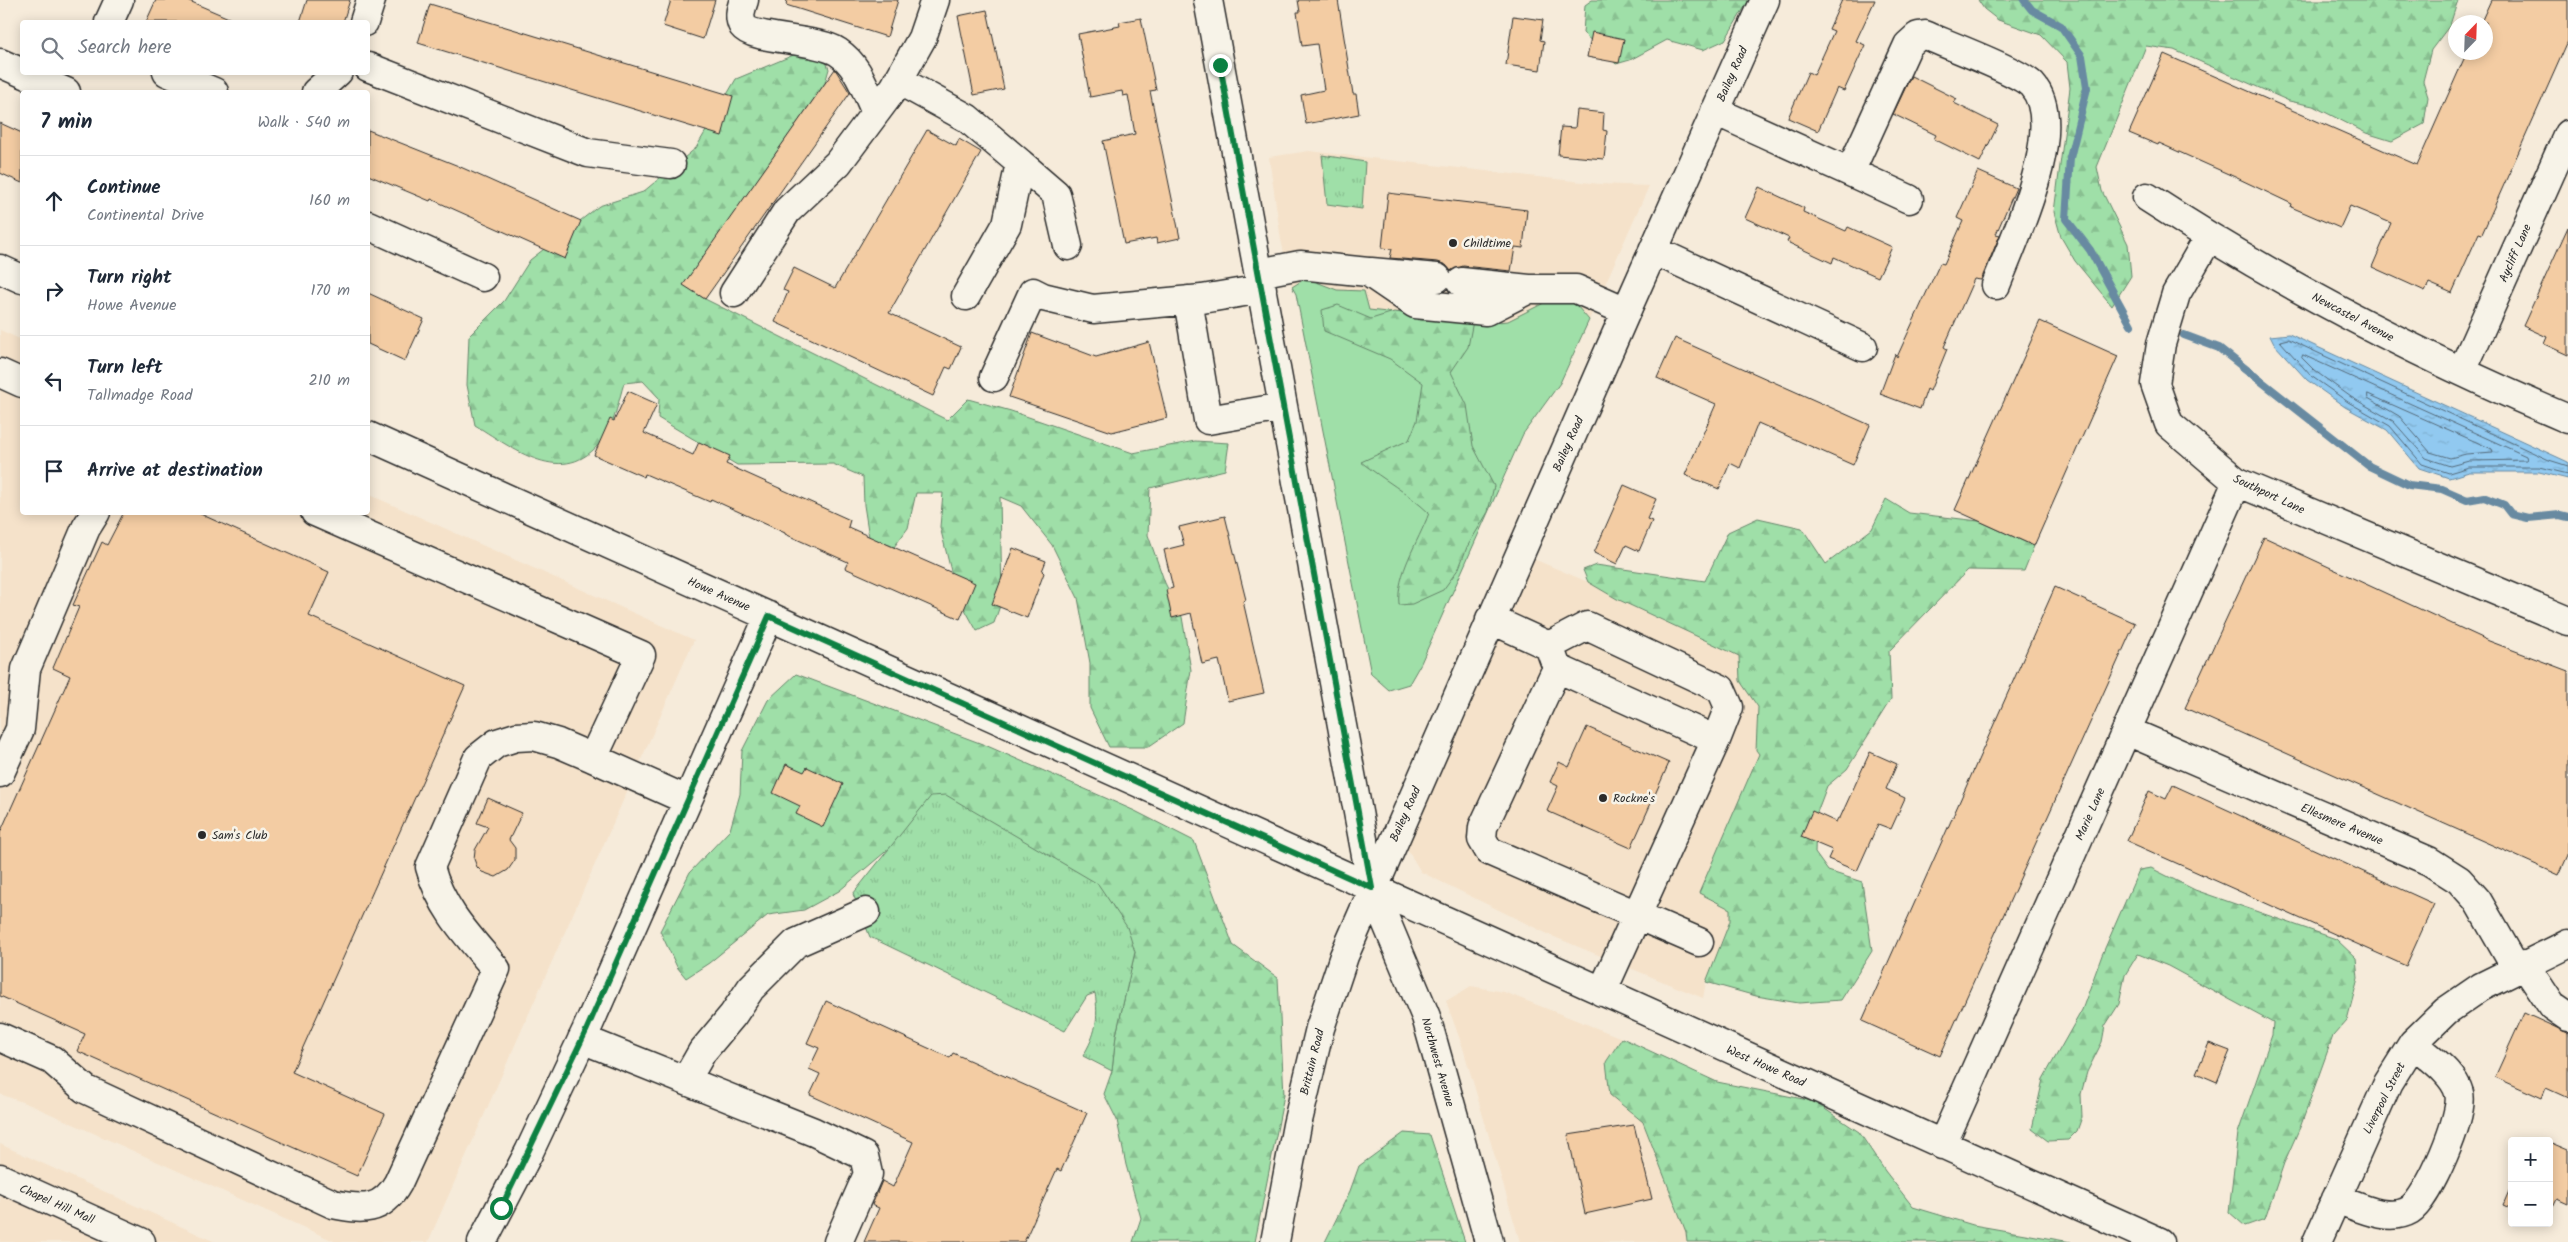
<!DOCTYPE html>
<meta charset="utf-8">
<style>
:root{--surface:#fff;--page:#f2f2f3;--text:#1f2937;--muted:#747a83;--line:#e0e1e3}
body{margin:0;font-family:Kalam,sans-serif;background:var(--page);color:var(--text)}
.controls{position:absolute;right:15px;bottom:15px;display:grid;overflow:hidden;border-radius:5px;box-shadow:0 2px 12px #0003}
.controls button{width:45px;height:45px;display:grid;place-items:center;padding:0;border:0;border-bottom:1px solid var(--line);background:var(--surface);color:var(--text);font:25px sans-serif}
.compass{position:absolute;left:2448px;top:15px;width:45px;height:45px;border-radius:50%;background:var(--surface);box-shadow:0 2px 12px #0003;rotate:23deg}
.stop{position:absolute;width:15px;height:15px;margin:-11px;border:4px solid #0b8043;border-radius:50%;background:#fff}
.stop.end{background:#0b8043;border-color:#fff;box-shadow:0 1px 5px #0008}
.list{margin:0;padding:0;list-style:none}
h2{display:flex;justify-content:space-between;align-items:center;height:65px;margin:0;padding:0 20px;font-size:21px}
h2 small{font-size:16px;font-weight:400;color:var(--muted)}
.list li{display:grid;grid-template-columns:32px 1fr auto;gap:15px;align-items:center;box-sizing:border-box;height:90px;padding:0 20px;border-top:1px solid var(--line)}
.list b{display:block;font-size:19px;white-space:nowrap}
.list p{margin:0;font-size:16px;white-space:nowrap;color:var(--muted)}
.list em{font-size:16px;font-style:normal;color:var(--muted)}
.icon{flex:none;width:28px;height:28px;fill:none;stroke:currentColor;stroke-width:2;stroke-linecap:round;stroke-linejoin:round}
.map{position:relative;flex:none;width:2568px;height:1242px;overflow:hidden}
.search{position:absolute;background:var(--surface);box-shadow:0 2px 12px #0003;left:20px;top:20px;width:350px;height:55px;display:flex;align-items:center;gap:12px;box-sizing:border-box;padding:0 18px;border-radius:5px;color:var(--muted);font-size:19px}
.panel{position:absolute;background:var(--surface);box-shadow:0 2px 12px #0003;left:20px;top:90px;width:350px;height:425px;border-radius:5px}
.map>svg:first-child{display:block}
.built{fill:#f5e2ca}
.grass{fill:#9fdfa8;stroke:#65856a}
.forest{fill:url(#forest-firs);stroke:#65856a}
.park{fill:url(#park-tufts);stroke:#65856a}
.water{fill:url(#water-ripples);stroke:#688aa1}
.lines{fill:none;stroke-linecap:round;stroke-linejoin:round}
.shore{stroke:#546a7a;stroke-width:1}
.stream{stroke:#688aa1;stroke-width:8}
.building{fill:#f3cca3;stroke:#2b2b2b}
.minor-casing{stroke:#2b2b2b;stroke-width:31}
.minor{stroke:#f7f3e8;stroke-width:28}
.route{stroke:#0b8043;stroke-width:6}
.poi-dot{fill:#2b2b2b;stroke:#f7f3e8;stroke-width:2}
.labels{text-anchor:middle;stroke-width:5;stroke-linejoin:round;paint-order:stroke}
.street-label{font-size:12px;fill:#2b2b2b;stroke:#f7f3e8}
.poi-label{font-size:12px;fill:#2b2b2b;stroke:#f7f3e8;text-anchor:start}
</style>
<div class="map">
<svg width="2568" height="1242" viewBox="0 0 2568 1242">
<defs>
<pattern id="forest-firs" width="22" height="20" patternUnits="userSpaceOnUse" patternTransform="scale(1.25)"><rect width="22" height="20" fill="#9fdfa8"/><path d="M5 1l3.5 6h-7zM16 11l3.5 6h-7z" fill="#89c091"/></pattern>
<pattern id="park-tufts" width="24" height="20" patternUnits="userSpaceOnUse" patternTransform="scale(1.25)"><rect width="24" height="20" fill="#9fdfa8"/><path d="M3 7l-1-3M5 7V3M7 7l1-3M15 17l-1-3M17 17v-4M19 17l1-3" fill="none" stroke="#89c091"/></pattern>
<pattern id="water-ripples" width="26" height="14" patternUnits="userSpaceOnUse" patternTransform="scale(1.25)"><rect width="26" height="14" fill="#91c9f0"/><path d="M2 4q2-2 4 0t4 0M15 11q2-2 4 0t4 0" fill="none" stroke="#7dadce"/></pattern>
</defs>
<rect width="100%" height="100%" fill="#f6ebda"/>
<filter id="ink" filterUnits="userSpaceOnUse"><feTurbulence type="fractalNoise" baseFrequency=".02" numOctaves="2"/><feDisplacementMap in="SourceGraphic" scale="10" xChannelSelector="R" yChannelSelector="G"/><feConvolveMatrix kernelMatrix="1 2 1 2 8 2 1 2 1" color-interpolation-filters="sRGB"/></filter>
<g filter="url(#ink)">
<path class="built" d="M 1309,151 L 1600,184 L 1649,186 L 1589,320 L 1571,299 L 1558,296 L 1508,321 L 1487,323 L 1369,310 L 1364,291 L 1337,290 L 1306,278 L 1292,287 L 1281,240 L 1269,157 Z
M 0,330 L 22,340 L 22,512 L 368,512 L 368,494 L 694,640 L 428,1242 L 336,1242 L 33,1106 L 0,1094 Z
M 1529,557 L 1588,582 L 1617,599 L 1739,656 L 1740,681 L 1758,707 L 1756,750 L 1759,754 L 1699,893 L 1730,909 L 1730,921 L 1706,982 L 1703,998 L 1552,936 L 1421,872 L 1404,844 Z
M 1471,986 L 1504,992 L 1622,1038 L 1606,1062 L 1610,1095 L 1643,1122 L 1686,1232 L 1687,1242 L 1520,1242 L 1463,1048 L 1446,1001 Z
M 0,1144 L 215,1242 L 0,1242 Z"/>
<path class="grass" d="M 1306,278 L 1337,290 L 1364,291 L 1369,310 L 1487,323 L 1508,321 L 1558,296 L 1571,299 L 1589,320 L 1560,383 L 1523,434 L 1421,663 L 1409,684 L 1389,690 L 1371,674 L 1296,294 L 1292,287 Z"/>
<path class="forest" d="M 1592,0 L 1749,0 L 1725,40 L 1703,50 L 1667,40 L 1630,60 L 1616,64 L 1583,33 L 1585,5 Z
M 1978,0 L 2461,0 L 2457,3 L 2450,25 L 2431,50 L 2423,81 L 2428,97 L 2424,124 L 2392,141 L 2366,133 L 2313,106 L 2289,101 L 2174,50 L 2146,46 L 2097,167 L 2102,191 L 2128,244 L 2131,276 L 2112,306 L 2075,261 L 2061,237 L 2054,212 L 2070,88 L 2067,62 L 2041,35 L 1998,20 L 1984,9 Z
M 796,54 L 825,59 L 829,69 L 825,83 L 684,285 L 705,299 L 947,420 L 968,399 L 1011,411 L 1133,453 L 1195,441 L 1229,443 L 1225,470 L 1150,488 L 1148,535 L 1165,583 L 1182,617 L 1191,670 L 1183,723 L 1148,747 L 1109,747 L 1090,708 L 1090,663 L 1078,598 L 1052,545 L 1021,506 L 1000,497 L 1002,600 L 994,623 L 977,631 L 957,595 L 940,527 L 943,493 L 916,493 L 908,528 L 894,547 L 869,537 L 864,505 L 863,477 L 833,464 L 737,465 L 658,418 L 659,398 L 643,381 L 624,383 C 619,399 615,421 606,435 C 568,491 518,452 475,425 L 467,385 L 469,336 L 504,301 L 530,260 L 599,206 L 643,192 L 696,148 L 736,79 Z
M 1338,305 L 1371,319 L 1394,312 L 1473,321 L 1468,347 L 1451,372 L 1467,405 L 1473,446 L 1494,486 L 1488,512 L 1467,547 L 1459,568 L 1443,590 L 1412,604 L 1399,605 C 1396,573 1418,543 1429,513 C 1408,493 1384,480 1361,462 L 1409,440 L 1417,421 L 1423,383 L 1390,359 L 1324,331 L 1322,310 Z
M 1886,499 L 1909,513 L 1979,521 L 2034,546 L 2024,571 L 1968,570 L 1889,651 L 1891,699 L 1847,769 L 1827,786 L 1816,815 L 1815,853 L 1828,871 L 1862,882 L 1872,951 L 1841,1000 L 1799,1003 L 1756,996 L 1706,982 L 1730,921 L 1730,909 L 1699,893 L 1759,754 L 1756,750 L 1758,707 L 1740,681 L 1739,656 L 1617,599 L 1588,582 L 1583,570 L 1596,565 L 1705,581 L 1728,532 L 1758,518 L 1802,528 L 1826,564 L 1872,529 Z
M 796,674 L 985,745 L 1135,811 L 1194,841 L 1233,945 L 1278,978 L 1284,1095 L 1255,1242 L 1133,1242 L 1141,1218 L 1126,1165 L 1117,1120 L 1104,1094 L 1112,1071 L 1116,1035 L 1135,952 L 891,847 L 839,891 L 804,910 L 768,915 L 709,963 L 686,978 L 677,967 L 660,931 L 690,872 L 730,830 L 740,794 L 742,751 L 768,700 Z
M 2151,868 L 2195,890 L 2336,939 L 2356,958 L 2358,978 L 2347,1020 L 2333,1036 L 2301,1125 L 2284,1163 L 2265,1219 L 2245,1226 L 2229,1212 L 2238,1133 L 2272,1035 L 2273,1023 L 2168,966 L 2138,954 L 2125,975 L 2119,1004 L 2105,1026 L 2102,1042 L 2087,1072 L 2081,1094 L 2082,1117 L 2077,1131 L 2068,1140 L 2048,1141 L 2032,1129 L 2043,1079 L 2082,1010 L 2102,955 L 2139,870 Z
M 1622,1038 L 1717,1082 L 1813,1101 L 1859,1132 L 1885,1171 L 1913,1207 L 1973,1225 L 2071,1242 L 1687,1242 L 1686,1232 L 1643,1122 L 1610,1095 L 1606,1062 Z
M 1404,1133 L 1430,1135 L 1465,1242 L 1325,1242 L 1350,1191 L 1359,1166 Z"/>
<path class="park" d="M 1322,155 L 1365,162 L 1362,209 L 1327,204 Z
M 946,795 L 1098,884 L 1127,927 L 1135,952 L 1116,1035 L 1112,1071 L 1083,1056 C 1096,1034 1099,1019 1095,993 L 1087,996 L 1065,1031 L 870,937 L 853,894 L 931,796 Z"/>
<path class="water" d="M 2289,334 L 2568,462 L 2568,479 L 2539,472 L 2469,472 L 2449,478 L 2419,468 L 2387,430 L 2345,407 L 2307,380 L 2274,344 L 2270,336 Z"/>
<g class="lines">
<path class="shore" d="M 2303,355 L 2526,456 L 2527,460 L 2469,461 L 2450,466 L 2426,458 L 2393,421 L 2351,397 L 2315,371 L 2302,358 Z
M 2368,394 L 2492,449 L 2493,452 L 2466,454 L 2450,458 L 2430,452 L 2399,416 L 2368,398 Z
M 2568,466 L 2549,460 L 2288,339 L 2280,341 L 2311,376 L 2348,402 L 2390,426 L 2422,464 L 2449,473 L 2469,467 L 2539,467 L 2568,474"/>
<path class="stream" d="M 2024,0 L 2032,10 L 2061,26 L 2082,56 L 2087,88 L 2070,158 L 2066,219 L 2090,250 L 2131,325
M 2184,335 L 2219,348 L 2369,466 L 2409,485 L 2442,489 L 2467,500 L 2484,497 L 2504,505 L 2511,514 L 2528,518 L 2560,515 L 2568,517"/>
</g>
<path class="building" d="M 156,0 L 187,0 L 238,22 L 146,22 Z
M 307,0 L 350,0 L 343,22 L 300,22 Z
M 671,0 L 715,0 L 703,39 L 663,26 Z
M 787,0 L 898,0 L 887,37 L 786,5 Z
M 1298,0 L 1338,0 L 1353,94 L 1356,94 L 1359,114 L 1306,124 L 1301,95 L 1324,90 L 1317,44 L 1302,46 L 1297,12 L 1300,12 Z
M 1842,0 L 1875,0 L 1856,41 L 1865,45 L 1844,91 L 1837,88 L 1818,131 L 1788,118 L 1808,72 L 1814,75 L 1834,31 L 1829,29 Z
M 2491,0 L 2568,0 L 2568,41 L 2482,234 L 2479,233 L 2452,293 L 2429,283 L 2425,291 L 2372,267 L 2391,223 L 2350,206 L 2340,228 L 2291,207 L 2292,204 L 2235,177 L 2159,143 L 2158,145 L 2129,133 L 2164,54 L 2417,165 L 2467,52 L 2486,52 L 2486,22 L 2481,22 Z
M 430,4 L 733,96 L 722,136 L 418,43 Z
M 987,10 L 1004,89 L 974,95 L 958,16 Z
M 1513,16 L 1543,20 L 1540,40 L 1544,41 L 1540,70 L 1506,65 Z
M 1141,18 L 1156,90 L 1150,91 L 1180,238 L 1157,243 L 1156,238 L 1124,244 L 1103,141 L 1135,134 L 1128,95 L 1123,96 L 1122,91 L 1090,97 L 1078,34 L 1120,26 L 1119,22 Z
M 1592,32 L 1624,39 L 1619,63 L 1587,57 Z
M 835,69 L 850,93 L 705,299 L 683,285 Z
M 1911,76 L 1957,99 L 1954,103 L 1998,125 L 1980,162 L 1934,139 L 1936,135 L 1893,114 Z
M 1577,110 L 1604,113 L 1603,130 L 1607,131 L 1604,159 L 1558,155 L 1561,127 L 1575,128 Z
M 0,123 L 22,133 L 22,183 L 0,173 Z
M 368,130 L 456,165 L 581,221 L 565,259 L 431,199 L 430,201 L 368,175 Z
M 927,130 L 956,146 L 959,139 L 981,152 L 889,313 L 961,347 L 951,369 L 946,367 L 933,396 L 775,322 L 788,292 L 783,290 L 794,268 L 835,288 Z
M 1978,171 L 2016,188 L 1996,234 L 2000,235 L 1981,280 L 1974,279 L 1944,347 L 1947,349 L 1930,391 L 1927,389 L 1920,409 L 1880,394 L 1895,354 L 1897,357 L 1940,263 L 1944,264 L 1963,221 L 1957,218 Z
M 1759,187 L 1804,208 L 1803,212 L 1846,231 L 1848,227 L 1892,247 L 1878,277 L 1834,257 L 1832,263 L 1787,242 L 1789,238 L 1745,218 Z
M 1388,193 L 1527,210 L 1523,248 L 1515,247 L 1511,271 L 1463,266 L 1451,271 L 1446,265 L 1438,262 L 1390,258 L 1392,249 L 1382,248 Z
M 2568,227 L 2568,355 L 2544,344 L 2547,337 L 2523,326 Z
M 368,293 L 424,319 L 405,361 L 368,344 Z
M 2040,321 L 2118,356 L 2034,546 L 1955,510 Z
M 1032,333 L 1096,357 L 1149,342 L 1167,418 L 1112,432 L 1009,397 Z
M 1675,338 L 1870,425 L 1853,465 L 1758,423 L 1740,468 L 1730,463 L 1719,489 L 1685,475 L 1716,404 L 1657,378 Z
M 628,391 L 657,404 L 644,433 L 693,455 L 699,442 L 730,456 L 726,464 L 850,520 L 848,527 L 975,583 L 960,619 L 845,568 L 848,562 L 785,534 L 785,533 L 711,499 L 710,502 L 645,474 L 644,477 L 594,455 L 610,419 L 614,421 Z
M 1624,485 L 1656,499 L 1647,519 L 1652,521 L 1639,551 L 1626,545 L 1617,564 L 1594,553 Z
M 124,512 L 196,512 L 329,572 L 309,616 L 465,686 L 292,1072 L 385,1114 L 357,1176 L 77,1051 L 85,1034 L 0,996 L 0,833 L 70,676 L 53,668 L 79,607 L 73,605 L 102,542 L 107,545 Z
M 1225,516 L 1246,600 L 1243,601 L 1264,693 L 1228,701 L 1219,660 L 1202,664 L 1191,613 L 1172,618 L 1166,590 L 1173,588 L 1164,550 L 1184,545 L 1179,527 Z
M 2264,537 L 2489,641 L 2568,671 L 2568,855 L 2559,875 L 2185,708 Z
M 1013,548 L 1046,561 L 1042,571 L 1044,573 L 1027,618 L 992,604 Z
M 2055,587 L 2135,623 L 1940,1056 L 1862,1021 Z
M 1587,727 L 1669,763 L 1631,848 L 1547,811 L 1558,786 L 1550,782 L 1559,762 L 1569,767 Z
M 1870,752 L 1897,764 L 1886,789 L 1905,798 L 1891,829 L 1878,824 L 1857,871 L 1828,859 L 1832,850 L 1801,837 L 1812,811 L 1836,822 L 1838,818 L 1840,818 Z
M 786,764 L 804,772 L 807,767 L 843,784 L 823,827 L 796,814 L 800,806 L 773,793 Z
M 2173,785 L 2434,904 L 2406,966 L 2127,841 L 2149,791 L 2166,799 Z
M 488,798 L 522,813 L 509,840 L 515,848 L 515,860 L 508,870 L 496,877 L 482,872 L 477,867 L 474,859 L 475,850 L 488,827 L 477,823 Z
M 826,1001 L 950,1058 L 953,1053 L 1087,1113 L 1061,1171 L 1057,1169 L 1024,1242 L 864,1242 L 879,1208 L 872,1205 L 882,1181 L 893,1187 L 913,1142 L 810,1095 L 820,1074 L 809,1069 L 819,1048 L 807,1043 Z
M 2524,1013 L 2568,1033 L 2568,1098 L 2546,1088 L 2542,1098 L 2495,1077 Z
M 2209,1043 L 2230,1051 L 2217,1082 L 2196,1073 Z
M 1634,1125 L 1652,1199 L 1585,1214 L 1568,1135 Z
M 2549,1142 L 2568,1150 L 2568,1203 L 2557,1198 L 2549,1215 Z
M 2512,1184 L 2512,1209 L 2503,1205 Z"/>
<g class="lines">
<g class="minor-casing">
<path id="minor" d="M 744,0 C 741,9 738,17 743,26 C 753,40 816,38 838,52 C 859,66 865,90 876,112
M 1208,0 L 1372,888 L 1426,1017 L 1489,1242
M 109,22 L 119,0
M 364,22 L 371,0
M 0,63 L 66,92
M 368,67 L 588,153 L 671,164
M 167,72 L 214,92
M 898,80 L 967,118 L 1020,163 L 1007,224 L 966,296
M 316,92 L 338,72
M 1715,111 L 1850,172 L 1908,45 L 1918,36 L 1925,35 C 1946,44 2020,72 2032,85 C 2069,126 2013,241 1996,285
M 1020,163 L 1056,194 L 1068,246
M 1850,172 L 1909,199
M 2147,197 C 2280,284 2422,357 2568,419
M 368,225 L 483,277
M 2209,237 L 2176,294 L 2161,344 L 2155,384 L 2169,424 L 2237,482 L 2568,621
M 1653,250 L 1863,347
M 0,269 L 22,279
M 1371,272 L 1437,278
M 1259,273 L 1300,265 L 1368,272 L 1415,304 L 1486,311 L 1529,289 L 1576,289 L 1626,311
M 1461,282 L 1529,289
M 734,293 L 787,211 L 838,163 L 894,88 L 922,38 L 935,0
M 1188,300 L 1208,420 L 1283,407
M 2462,371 L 2568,134
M 0,373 L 22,383
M 994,377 L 1033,292 L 1043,297 L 1093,309 L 1202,299 L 1262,289
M 368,436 L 2160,1242
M 315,512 L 641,655 L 593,758 L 687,800
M 1490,619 L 1549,646 L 1557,668 L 1716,740 L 1602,992
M 1549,646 L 1587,626 L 1721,689 L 1729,707 L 1716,740
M 1557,668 L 1483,827 L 1482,839 L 1489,851 L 1699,942
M 2127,731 L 2429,861 L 2459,880 L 2477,900 L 2516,968
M 0,773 L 20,729 L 26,669 L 86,528 L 96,512
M 2524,964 L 2552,1006 L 2568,1017
M 0,1037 L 52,1060 L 85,1089 L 333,1204 C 362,1210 382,1212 398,1183 L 496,969 C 469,937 441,909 430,867 L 478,758 L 497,743 L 516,737 L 534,736 L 558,743 L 593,758
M 582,1039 L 814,1132 L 864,1156 L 868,1174 L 838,1242
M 686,1080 L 702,1052 L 733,1015 L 751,988 L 796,943 L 866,912
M 1942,1145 L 2237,482
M 0,1178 L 141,1242
M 2336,1199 C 2357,1206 2388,1223 2410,1210 C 2428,1199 2465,1114 2459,1093 C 2454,1073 2427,1056 2413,1043
M 482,1242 L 529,1152 L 586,1031 L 769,616
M 1275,1242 L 1297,1125 L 1320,1028 L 1344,956 L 1629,305 L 1765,0
M 2317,1242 L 2388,1083 L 2413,1043 L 2446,1011 L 2481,987 L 2568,944"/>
</g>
<use href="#minor" class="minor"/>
</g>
</g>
<g class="lines" filter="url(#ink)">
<path class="route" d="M 501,1208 L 586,1031 L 769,616 L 1372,888 L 1220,65"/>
</g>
<g class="poi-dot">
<circle cx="1453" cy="243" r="5"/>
<circle cx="1603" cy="798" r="5"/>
<circle cx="202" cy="835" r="5"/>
</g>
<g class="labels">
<g class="street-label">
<text transform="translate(1732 74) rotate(-66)" y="4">Bailey Road</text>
<text transform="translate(2515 253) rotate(-66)" y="4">Aycliff Lane</text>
<text transform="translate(2353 317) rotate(28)" y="4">Newcastel Avenue</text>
<text transform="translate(1568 444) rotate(-66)" y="4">Bailey Road</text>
<text transform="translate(2269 494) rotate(25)" y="4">Southport Lane</text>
<text transform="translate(719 594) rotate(24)" y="4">Howe Avenue</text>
<text transform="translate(1405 814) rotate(-66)" y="4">Bailey Road</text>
<text transform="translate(2090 814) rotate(-66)" y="4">Marie Lane</text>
<text transform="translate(2342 824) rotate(23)" y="4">Ellesmere Avenue</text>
<text transform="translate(1312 1062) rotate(-76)" y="4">Brittain Road</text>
<text transform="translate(1438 1062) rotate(74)" y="4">Northwest Avenue</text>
<text transform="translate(1766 1066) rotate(24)" y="4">West Howe Road</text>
<text transform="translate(2384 1098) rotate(-63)" y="4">Liverpool Street</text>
<text transform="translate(57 1204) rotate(24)" y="4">Chapel Hill Mall</text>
</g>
<g class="poi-label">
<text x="1463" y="247">Childtime</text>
<text x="1613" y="802">Rockne's</text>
<text x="212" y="839">Sam's Club</text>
</g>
</g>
</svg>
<div class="controls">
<button>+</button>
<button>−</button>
</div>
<svg class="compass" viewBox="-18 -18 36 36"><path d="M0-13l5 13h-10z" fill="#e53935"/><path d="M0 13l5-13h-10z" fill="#747a83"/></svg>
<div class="stop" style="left:501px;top:1208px"></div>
<div class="stop end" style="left:1220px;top:65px"></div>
<div class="search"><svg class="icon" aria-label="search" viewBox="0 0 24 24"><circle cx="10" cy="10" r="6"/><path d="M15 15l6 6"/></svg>Search here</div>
<section class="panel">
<h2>7 min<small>Walk · 540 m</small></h2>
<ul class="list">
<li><svg class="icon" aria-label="ahead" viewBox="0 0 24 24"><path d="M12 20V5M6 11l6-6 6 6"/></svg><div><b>Continue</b><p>Continental Drive</p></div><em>160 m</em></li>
<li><svg class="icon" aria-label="right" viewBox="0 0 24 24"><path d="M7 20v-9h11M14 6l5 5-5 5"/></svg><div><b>Turn right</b><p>Howe Avenue</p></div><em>170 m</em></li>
<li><svg class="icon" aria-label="left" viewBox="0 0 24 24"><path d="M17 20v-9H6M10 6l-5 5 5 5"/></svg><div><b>Turn left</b><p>Tallmadge Road</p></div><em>210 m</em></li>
<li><svg class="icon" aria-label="arrive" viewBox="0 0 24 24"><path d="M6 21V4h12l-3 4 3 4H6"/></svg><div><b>Arrive at destination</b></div></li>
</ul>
</section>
</div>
